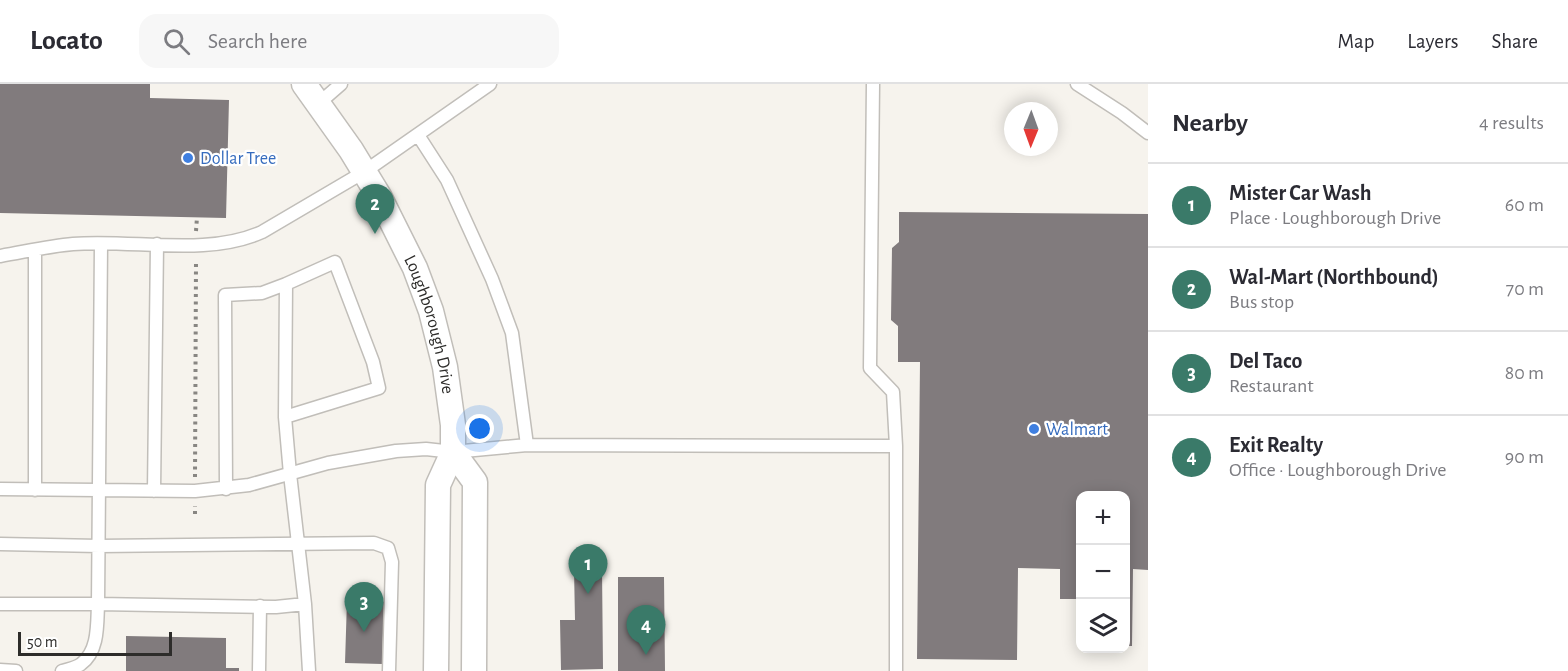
<!DOCTYPE html>
<meta charset="utf-8">
<style>
:root{--surface:#fff;--page:#f7f7f7;--text:#2b2b33;--muted:#7c7c81;--line:#e1e1e2;--accent:#3a7a69}
body{margin:0;font-family:"Alegreya Sans",sans-serif;background:var(--page);color:var(--text)}
.controls{position:absolute;right:18px;bottom:18px;display:grid;overflow:hidden;border-radius:12px;box-shadow:0 3px 15px #0003}
.controls button{width:54px;height:54px;display:grid;place-items:center;padding:0;border:0;border-bottom:2px solid var(--line);background:var(--surface);color:var(--text);font:30px sans-serif}
.compass{position:absolute;left:1004px;top:18px;width:54px;height:54px;border-radius:50%;background:var(--surface);box-shadow:0 3px 15px #0003;rotate:181deg}
.scale{position:absolute;left:18px;bottom:15px;width:154px;box-sizing:border-box;padding-left:6px;border:3px solid #2d2c2a;border-top:0;font-size:16px;line-height:21px;white-space:nowrap;color:#2d2c2a;-webkit-text-stroke:4px #fff;paint-order:stroke}
.you{position:absolute;left:480px;top:345px;width:21px;height:21px;margin:-15px;border:4px solid #fff;border-radius:50%;background:#1a73e8;box-shadow:0 0 0 9px #1a73e833}
.badge{display:grid;place-items:center;width:39px;height:39px;border-radius:50%;background:var(--accent);color:#fff;font-size:20px;font-weight:700}
.pin{position:absolute;translate:-50% -50px;filter:drop-shadow(0 2px 3px #0008)}
.pin::after{content:'';position:absolute;top:32px;width:21px;height:18px;background:inherit;clip-path:polygon(0 0,100% 0,50% 100%)}
.list{margin:0;padding:0;list-style:none}
h2{display:flex;justify-content:space-between;align-items:center;height:78px;margin:0;padding:0 24px;font-size:26px}
h2 small{font-size:20px;font-weight:400;color:var(--muted)}
.list li{display:grid;grid-template-columns:39px 1fr auto;gap:18px;align-items:center;box-sizing:border-box;height:84px;padding:0 24px;border-top:2px solid var(--line)}
.list b{display:block;font-size:22px;white-space:nowrap}
.list p{margin:0;font-size:20px;white-space:nowrap;color:var(--muted)}
.list em{font-size:20px;font-style:normal;color:var(--muted)}
.icon{flex:none;width:33px;height:33px;fill:none;stroke:currentColor;stroke-width:2;stroke-linecap:round;stroke-linejoin:round}
.map{position:relative;flex:none;width:1148px;height:587px;overflow:hidden}
header{display:flex;align-items:center;gap:36px;box-sizing:border-box;height:84px;padding:0 30px;background:var(--surface);border-bottom:2px solid var(--line)}
header strong{font-size:28px}
nav{display:flex;gap:33px;margin-inline-start:auto;font-size:21px}
.search{width:420px;height:54px;background:var(--page);display:flex;align-items:center;gap:15px;box-sizing:border-box;padding:0 21px;border-radius:18px;color:var(--muted);font-size:22px}
main{display:flex}
aside{flex:1;background:var(--surface)}
.map>svg:first-child{display:block}
.building{fill:#817b7d}
.lines{fill:none;stroke-linecap:round;stroke-linejoin:round}
.lane-casing{stroke:#c1beb9;stroke-width:15}
.street-casing{stroke:#c1beb9;stroke-width:27}
.path{stroke:#888682;stroke-width:4;stroke-dasharray:3 4.5;stroke-linecap:butt}
.lane{stroke:#fff;stroke-width:12}
.street{stroke:#fff;stroke-width:24}
.shop-dot{fill:#3f7fe0;stroke:#fff;stroke-width:2}
.labels{text-anchor:middle;stroke-width:4.5;stroke-linejoin:round;paint-order:stroke}
.shop-label{font-size:18px;fill:#366cbe;stroke:#fff;text-anchor:start}
.street-label{font-size:18px;fill:#2d2c2a;stroke:#fff}
</style>
<header>
<strong>Locato</strong>
<div class="search"><svg class="icon" aria-label="search" viewBox="0 0 24 24"><circle cx="10" cy="10" r="6"/><path d="M15 15l6 6"/></svg>Search here</div>
<nav><a>Map</a><a>Layers</a><a>Share</a></nav>
</header>
<main>
<div class="map">
<svg width="1148" height="587" viewBox="0 0 1148 587">
<rect width="100%" height="100%" fill="#f6f3ed"/>
<path class="building" d="M 0,0 L 150,0 L 150,14 L 229,16 L 226,134 L 0,129 Z
M 899,128 L 1148,130 L 1148,486 L 1133,485 L 1132,562 L 1126,562 L 1126,412 L 1080,412 L 1080,515 L 1060,515 L 1060,485 L 1018,484 L 1017,576 L 917,575 L 920,278 L 898,278 L 898,242 L 891,236 L 892,164 L 899,158 Z
M 602,484 L 603,585 L 561,586 L 560,536 L 575,536 L 574,485 Z
M 618,493 L 664,493 L 665,587 L 618,587 Z
M 347,516 L 384,518 L 382,580 L 345,579 Z
M 126,552 L 226,554 L 226,584 L 239,584 L 239,587 L 126,587 Z"/>
<g class="lines">
<g class="lane-casing">
<path id="lane" d="M 873,0 L 870,284 L 893,308 L 896,362 L 896,587
M 1077,0 L 1122,29 L 1148,49
M 318,20 L 341,0
M 418,51 L 447,96 L 492,195 L 512,249 L 527,361
M 101,160 L 98,520 L 276,523 L 305,520 L 290,390 L 285,333 L 286,200 L 335,178 L 373,278 L 379,304 L 285,333
M 0,172 C 24,168 49,162 73,160 C 134,155 206,173 262,148 L 364,88 L 490,0
M 0,405 L 195,407 L 249,401 L 328,379 L 396,367 L 426,365 L 453,368 L 527,361 L 896,362
M 226,405 L 225,211 L 262,209 L 286,200
M 35,406 L 35,166
M 154,407 L 157,160
M 0,460 L 99,462 L 374,459 L 388,464 L 392,478 L 389,587
M 0,520 L 98,520 C 97,540 99,567 81,580 C 76,584 68,585 62,587
M 305,520 L 309,587
M 0,586 L 16,587
M 259,587 L 260,522"/>
</g>
<g class="street-casing">
<g id="street">
<path id="s1" d="M 304,0 L 351,66 L 379,112 L 415,184 L 431,227 L 445,283 L 453,341 L 453,368 L 438,401 L 436,587"/>
<path d="M 453,368 L 475,398 L 474,587"/>
</g>
</g>
<path class="path" d="M 196,147 L 197,133
M 195,393 L 196,176
M 195,430 L 195,422"/>
<use href="#lane" class="lane"/>
<use href="#street" class="street"/>
</g>
<g class="shop-dot">
<circle cx="188" cy="74" r="6"/>
<circle cx="1034" cy="345" r="6"/>
</g>
<g class="labels">
<g class="shop-label">
<text x="200" y="80">Dollar Tree</text>
<text x="1046" y="351">Walmart</text>
</g>
<g class="street-label">
<text dy="6" stroke="none"><textPath href="#s1" startOffset="274">Loughborough Drive</textPath></text>
</g>
</g>
</svg>
<div class="controls">
<button>+</button>
<button>−</button>
<button><svg class="icon" aria-label="layers" viewBox="0 0 24 24"><path d="M12 4l9 5-9 5-9-5zM3 14l9 5 9-5"/></svg></button>
</div>
<svg class="compass" viewBox="-18 -18 36 36"><path d="M0-13l5 13h-10z" fill="#e53935"/><path d="M0 13l5-13h-10z" fill="#7c7c81"/></svg>
<div class="scale">50 m</div>
<div class="you"></div>
<div class="pin badge" style="left:588px;top:510px">1</div>
<div class="pin badge" style="left:375px;top:150px">2</div>
<div class="pin badge" style="left:364px;top:548px">3</div>
<div class="pin badge" style="left:646px;top:571px">4</div>
</div>
<aside>
<h2>Nearby<small>4 results</small></h2>
<ul class="list">
<li><span class="badge">1</span><div><b>Mister Car Wash</b><p>Place · Loughborough Drive</p></div><em>60 m</em></li>
<li><span class="badge">2</span><div><b>Wal-Mart (Northbound)</b><p>Bus stop</p></div><em>70 m</em></li>
<li><span class="badge">3</span><div><b>Del Taco</b><p>Restaurant</p></div><em>80 m</em></li>
<li><span class="badge">4</span><div><b>Exit Realty</b><p>Office · Loughborough Drive</p></div><em>90 m</em></li>
</ul>
</aside>
</main>
